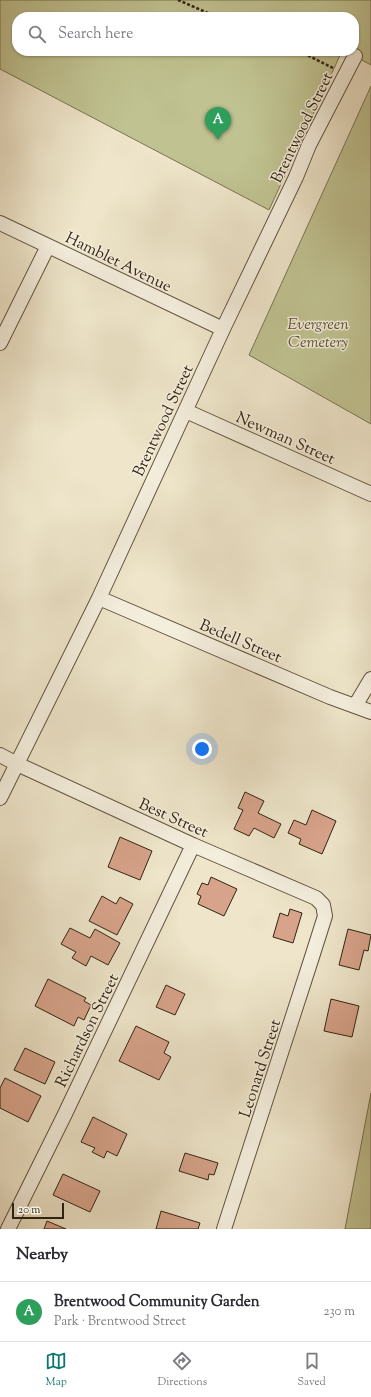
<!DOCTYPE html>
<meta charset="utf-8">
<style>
:root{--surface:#fff;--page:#f7f7f7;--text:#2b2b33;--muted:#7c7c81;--line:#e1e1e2;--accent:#0f766e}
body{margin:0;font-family:"Sorts Mill Goudy",serif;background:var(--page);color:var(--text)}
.scale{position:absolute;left:12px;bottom:10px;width:52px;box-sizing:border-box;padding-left:4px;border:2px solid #332411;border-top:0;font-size:11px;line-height:14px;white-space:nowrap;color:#332411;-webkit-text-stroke:3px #f4eedd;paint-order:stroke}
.you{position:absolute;left:202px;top:749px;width:14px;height:14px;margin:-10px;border:3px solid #fff;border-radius:50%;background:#1a73e8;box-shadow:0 0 0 6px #1a73e833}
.badge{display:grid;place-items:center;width:26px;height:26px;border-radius:50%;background:var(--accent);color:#fff;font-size:13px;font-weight:700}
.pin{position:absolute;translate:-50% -33px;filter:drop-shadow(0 1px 2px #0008)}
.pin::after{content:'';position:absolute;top:21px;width:14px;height:12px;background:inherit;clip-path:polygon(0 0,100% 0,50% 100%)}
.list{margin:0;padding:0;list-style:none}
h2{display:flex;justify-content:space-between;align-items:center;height:52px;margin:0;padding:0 16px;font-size:17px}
h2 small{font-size:13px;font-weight:400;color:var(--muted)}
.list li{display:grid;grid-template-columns:26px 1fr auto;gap:12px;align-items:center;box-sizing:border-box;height:60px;padding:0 16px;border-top:1px solid var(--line)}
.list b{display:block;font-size:15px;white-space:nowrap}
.list p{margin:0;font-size:13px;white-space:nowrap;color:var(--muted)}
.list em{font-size:13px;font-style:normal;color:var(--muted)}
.icon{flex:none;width:22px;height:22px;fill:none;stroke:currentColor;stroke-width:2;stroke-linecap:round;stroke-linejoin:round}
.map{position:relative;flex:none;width:371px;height:1229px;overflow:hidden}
.search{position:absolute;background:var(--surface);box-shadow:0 1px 3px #0004;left:12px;right:12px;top:12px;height:44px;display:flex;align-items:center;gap:10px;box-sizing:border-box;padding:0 14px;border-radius:16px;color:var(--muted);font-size:15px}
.sheet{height:112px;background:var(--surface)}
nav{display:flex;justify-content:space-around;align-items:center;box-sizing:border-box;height:56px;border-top:1px solid var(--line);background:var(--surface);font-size:11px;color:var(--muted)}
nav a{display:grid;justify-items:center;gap:2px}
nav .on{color:var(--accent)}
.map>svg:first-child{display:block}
.green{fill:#c0c291;stroke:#7a7351}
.building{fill:#d7a38b;stroke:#332411}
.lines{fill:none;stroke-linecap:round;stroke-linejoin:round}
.minor-casing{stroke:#62543f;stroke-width:16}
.path{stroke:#332411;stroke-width:2.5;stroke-dasharray:3 2;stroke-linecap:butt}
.minor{stroke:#f4eedd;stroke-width:14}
.labels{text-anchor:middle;stroke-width:3;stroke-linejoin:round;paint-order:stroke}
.street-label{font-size:16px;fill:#332411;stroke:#f4eedd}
.park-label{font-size:16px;font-style:italic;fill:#5d5337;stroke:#f4eedd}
</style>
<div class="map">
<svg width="371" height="1229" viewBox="0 0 371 1229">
<rect width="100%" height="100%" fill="#eee5ca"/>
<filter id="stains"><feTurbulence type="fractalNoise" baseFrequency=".005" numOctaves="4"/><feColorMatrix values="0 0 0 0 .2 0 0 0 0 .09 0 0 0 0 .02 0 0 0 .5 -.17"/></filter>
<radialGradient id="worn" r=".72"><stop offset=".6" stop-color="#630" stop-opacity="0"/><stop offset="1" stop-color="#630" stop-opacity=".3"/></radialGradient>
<path class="green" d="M 0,0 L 371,0 L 371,65 L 345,51 L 354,51 L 354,17 L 17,17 L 17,51 L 342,51 L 269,210 L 0,69 Z
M 371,86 L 371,424 L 249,355 Z
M 371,1093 L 371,1229 L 345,1229 Z"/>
<path class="building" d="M 245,792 L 264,801 L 258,813 L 281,824 L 274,838 L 254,828 L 249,836 L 234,829 L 243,810 L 238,808 Z
M 312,810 L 336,821 L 322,854 L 299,844 L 301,839 L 288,833 L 294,820 L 306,825 Z
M 120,837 L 152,851 L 140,880 L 108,867 Z
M 211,877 L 237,889 L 224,916 L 198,904 L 201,896 L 197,894 L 202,883 L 208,885 Z
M 102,896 L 116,904 L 120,897 L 133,904 L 117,935 L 89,921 Z
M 290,909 L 302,913 L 293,943 L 273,937 L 280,913 L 288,916 Z
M 70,928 L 90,938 L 95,929 L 120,943 L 108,965 L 91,956 L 86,966 L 72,958 L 76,952 L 61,944 Z
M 348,929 L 371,935 L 368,951 L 364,950 L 359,970 L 339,965 Z
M 48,979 L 86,998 L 84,1001 L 91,1005 L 84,1020 L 78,1017 L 74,1026 L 35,1006 Z
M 166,985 L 185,994 L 175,1015 L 156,1007 Z
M 331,999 L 359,1006 L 352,1037 L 324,1031 Z
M 136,1026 L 169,1042 L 164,1053 L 171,1057 L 159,1080 L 119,1061 Z
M 25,1048 L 55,1062 L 45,1084 L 14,1070 Z
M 5,1078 L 41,1096 L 28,1122 L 0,1108 L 0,1088 Z
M 93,1117 L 127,1134 L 117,1156 L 107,1151 L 104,1158 L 92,1152 L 95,1148 L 81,1142 Z
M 185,1153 L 218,1163 L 214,1175 L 209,1174 L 208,1180 L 179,1171 Z
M 63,1174 L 100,1191 L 90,1212 L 53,1195 Z
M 161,1211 L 200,1223 L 198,1229 L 156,1229 Z
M 47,1221 L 66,1229 L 44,1229 Z"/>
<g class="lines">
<g class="minor-casing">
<path id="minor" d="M 0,223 L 223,329
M 0,343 L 48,246
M 186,411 L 371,494
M 99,598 L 330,697 L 371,712
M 355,706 L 371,679
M 0,755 L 17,764 L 193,845 L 316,898 L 323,905 L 325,916 L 312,957 L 224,1229
M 0,798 L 99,598 L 223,329 L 296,177 L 309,145 L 355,56
M 8,1229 L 64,1116 L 193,845"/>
</g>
<path class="path" d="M 178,0 L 217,17
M 299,51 L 333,68"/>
<use href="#minor" class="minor"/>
</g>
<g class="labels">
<g class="street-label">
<text transform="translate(301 127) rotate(-64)" y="6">Brentwood Street</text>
<text transform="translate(119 261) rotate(26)" y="6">Hamblet Avenue</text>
<text transform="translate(162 420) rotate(-65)" y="6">Brentwood Street</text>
<text transform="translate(286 437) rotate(24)" y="6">Newman Street</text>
<text transform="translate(241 640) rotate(23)" y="6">Bedell Street</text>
<text transform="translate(174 817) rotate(24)" y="6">Best Street</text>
<text transform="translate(86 1030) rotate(-64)" y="6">Richardson Street</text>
<text transform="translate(259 1068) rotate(-72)" y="6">Leonard Street</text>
</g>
<g class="park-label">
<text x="318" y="329">Evergreen<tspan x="318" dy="18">Cemetery</tspan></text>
</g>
</g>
<rect width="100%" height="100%" filter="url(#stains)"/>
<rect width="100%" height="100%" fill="url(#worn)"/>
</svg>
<div class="scale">20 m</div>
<div class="you"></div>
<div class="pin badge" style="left:218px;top:140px;background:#2e9e5b">A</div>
<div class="search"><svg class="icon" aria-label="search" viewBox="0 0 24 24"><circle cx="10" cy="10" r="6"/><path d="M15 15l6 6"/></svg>Search here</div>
</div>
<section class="sheet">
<h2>Nearby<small></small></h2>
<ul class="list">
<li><span class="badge" style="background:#2e9e5b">A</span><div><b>Brentwood Community Garden</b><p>Park · Brentwood Street</p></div><em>230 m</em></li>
</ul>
</section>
<nav>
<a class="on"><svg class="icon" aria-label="map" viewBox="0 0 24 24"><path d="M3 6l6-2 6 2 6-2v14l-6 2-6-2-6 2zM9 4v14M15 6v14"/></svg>Map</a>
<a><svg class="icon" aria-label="directions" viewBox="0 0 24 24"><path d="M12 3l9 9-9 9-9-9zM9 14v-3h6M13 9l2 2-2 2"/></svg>Directions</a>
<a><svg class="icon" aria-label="saved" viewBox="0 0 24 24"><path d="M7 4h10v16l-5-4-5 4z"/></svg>Saved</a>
</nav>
